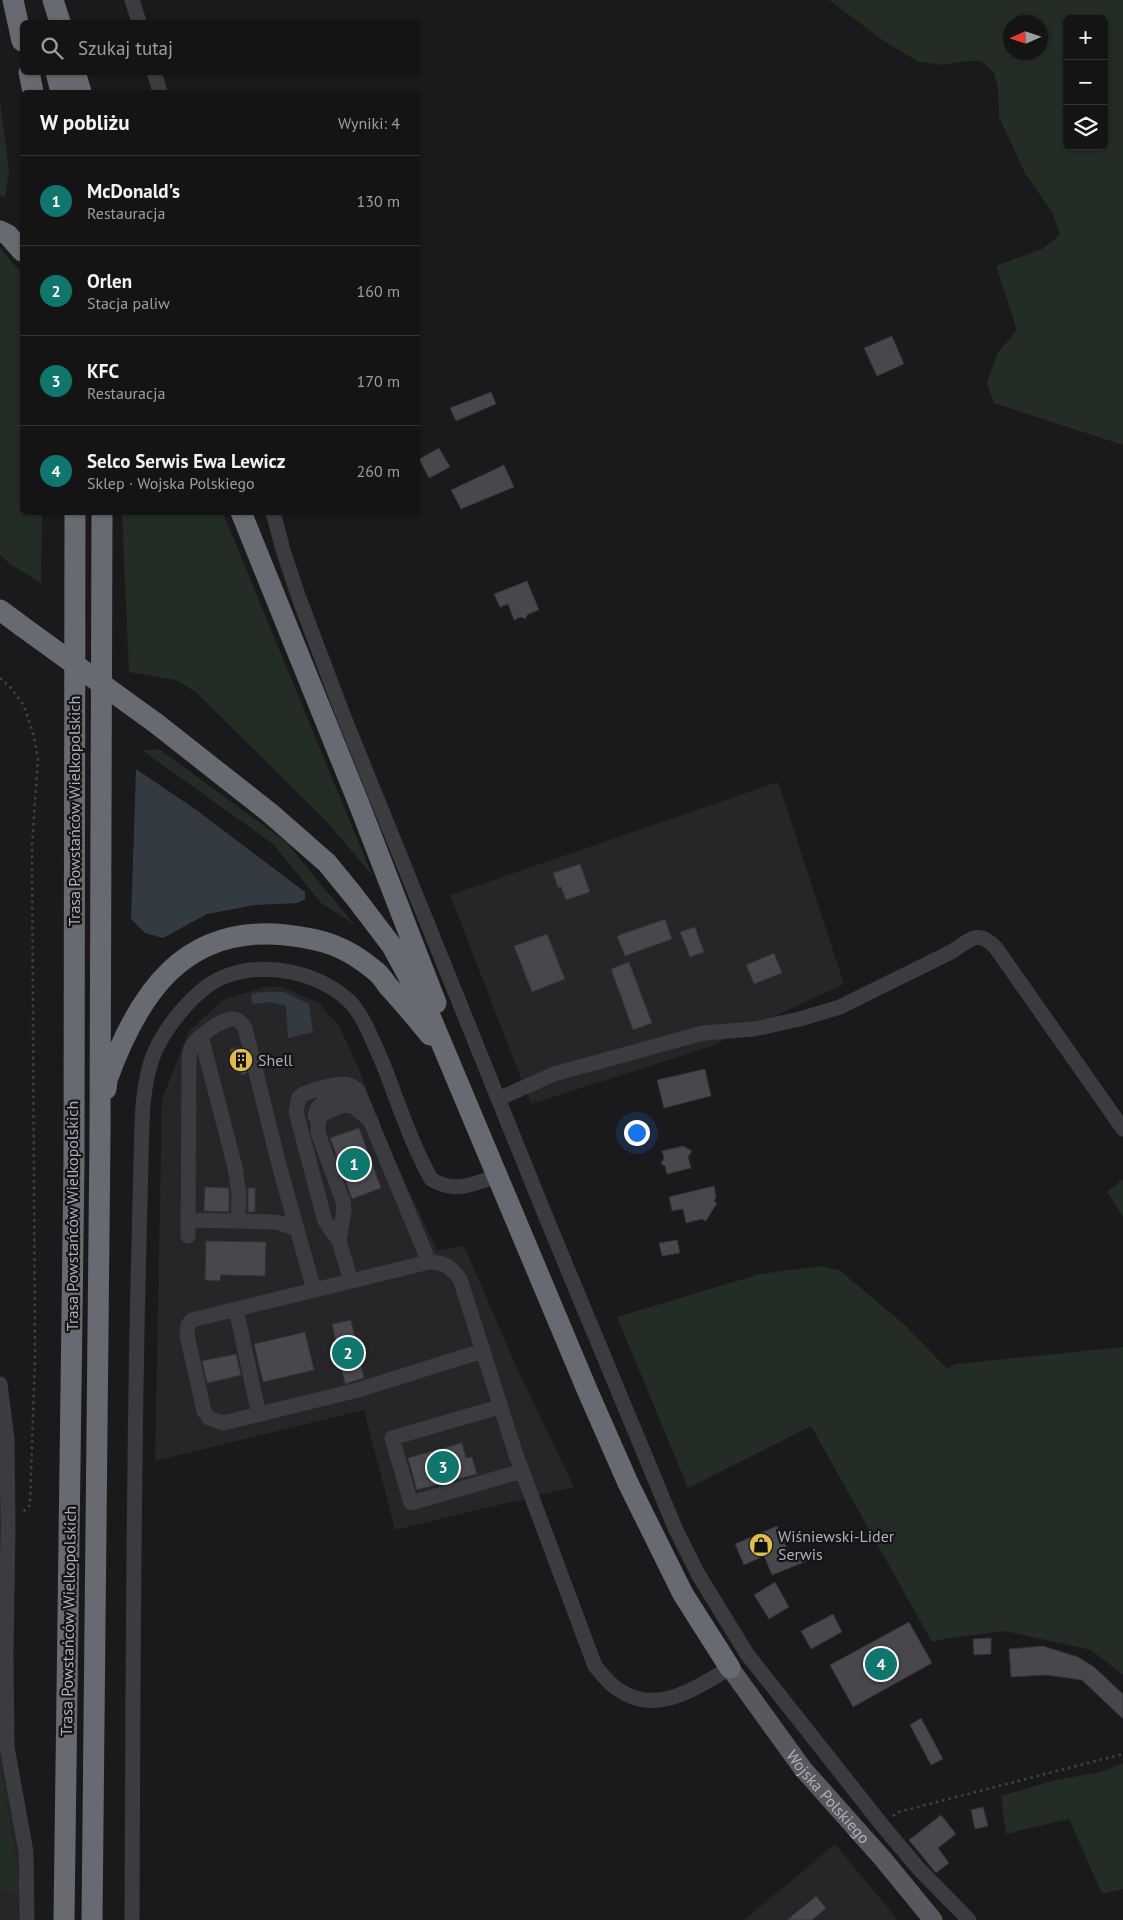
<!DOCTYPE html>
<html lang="pl">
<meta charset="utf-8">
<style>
:root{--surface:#141415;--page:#212122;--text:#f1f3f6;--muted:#9d9ea0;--line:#333334;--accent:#0f766e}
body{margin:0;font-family:"PT Sans",sans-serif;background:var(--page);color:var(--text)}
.controls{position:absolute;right:15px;top:15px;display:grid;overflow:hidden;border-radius:8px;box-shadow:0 1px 4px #0004}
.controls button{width:45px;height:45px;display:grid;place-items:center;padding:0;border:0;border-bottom:1px solid var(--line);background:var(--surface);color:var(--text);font:25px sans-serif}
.compass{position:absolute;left:1003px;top:15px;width:45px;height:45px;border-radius:50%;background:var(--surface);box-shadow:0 1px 4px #0004;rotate:267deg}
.you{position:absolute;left:636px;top:1132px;width:18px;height:18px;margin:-12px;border:4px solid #fff;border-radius:50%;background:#1a73e8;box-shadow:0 0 0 8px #1a73e833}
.badge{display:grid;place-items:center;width:32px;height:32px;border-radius:50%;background:var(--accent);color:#fff;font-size:16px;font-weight:700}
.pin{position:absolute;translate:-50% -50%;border:2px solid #fff;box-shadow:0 1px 5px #0006}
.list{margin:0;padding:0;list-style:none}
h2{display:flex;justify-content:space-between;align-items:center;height:65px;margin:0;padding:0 20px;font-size:21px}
h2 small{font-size:16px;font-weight:400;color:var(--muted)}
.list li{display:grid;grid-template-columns:32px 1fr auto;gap:15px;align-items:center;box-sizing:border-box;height:90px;padding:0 20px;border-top:1px solid var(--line)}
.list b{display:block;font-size:19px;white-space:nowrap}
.list p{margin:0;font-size:16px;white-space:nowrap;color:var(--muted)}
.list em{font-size:16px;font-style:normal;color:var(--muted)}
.icon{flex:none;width:28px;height:28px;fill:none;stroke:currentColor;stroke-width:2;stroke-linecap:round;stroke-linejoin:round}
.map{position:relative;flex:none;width:1123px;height:1920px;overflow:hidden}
.search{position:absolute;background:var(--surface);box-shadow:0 1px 4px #0004;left:20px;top:20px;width:400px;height:55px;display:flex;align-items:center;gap:12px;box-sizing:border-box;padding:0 18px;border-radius:8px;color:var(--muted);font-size:19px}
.panel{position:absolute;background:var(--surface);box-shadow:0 1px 4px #0004;left:20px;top:90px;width:400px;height:425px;border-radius:8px}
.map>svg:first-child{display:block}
.built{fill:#262629}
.green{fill:#242c26;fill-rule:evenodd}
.water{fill:#333a41}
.building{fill:#47474c;stroke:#343438}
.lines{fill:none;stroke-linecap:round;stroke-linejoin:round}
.path{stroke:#414347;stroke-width:2.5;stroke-dasharray:2.5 4;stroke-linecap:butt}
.minor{stroke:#3b3c40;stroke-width:15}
.major{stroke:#58595f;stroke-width:19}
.highway{stroke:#686a71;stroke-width:21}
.highway-bridge{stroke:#686a71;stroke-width:21}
.labels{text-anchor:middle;stroke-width:4.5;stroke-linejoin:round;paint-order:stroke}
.street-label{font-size:16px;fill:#aeb1ba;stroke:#151517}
.poi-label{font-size:16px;fill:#aeb1ba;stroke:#151517;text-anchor:start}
</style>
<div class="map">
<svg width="1123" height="1920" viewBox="0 0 1123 1920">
<rect width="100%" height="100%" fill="#1a1a1c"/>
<path class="built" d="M 778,782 L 844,984 L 709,1047 L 531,1104 L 450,895 Z
M 265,987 L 283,987 L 319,1003 L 339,1026 L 358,1067 L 386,1142 L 437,1250 L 464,1246 L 516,1366 L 574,1487 L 395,1530 L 364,1410 L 155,1461 L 162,1099 L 189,1031 L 224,999 Z
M 15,1747 L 20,1920 L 0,1920 L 0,1750 Z
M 835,1844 L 898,1920 L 744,1920 Z"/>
<path class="green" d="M 829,0 L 1123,0 L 1123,445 L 994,403 L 987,383 L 997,354 L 1017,330 L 996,266 L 1042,249 L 1060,235 L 1053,214 L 1025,173 L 999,117 L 998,89 L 994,72 L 981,61 L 966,61 L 943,65 L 917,61 L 884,41 ZM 1067,19 L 1104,19 L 1104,146 L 1067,146 ZM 1010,22 L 1040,22 L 1040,52 L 1010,52 Z
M 0,102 L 9,170 L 5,197 L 0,195 Z
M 0,248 L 22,274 L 22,512 L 42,513 L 41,583 L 10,564 L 0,555 Z
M 122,513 L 223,513 L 372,875 L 328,823 L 197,693 L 176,680 L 129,672 Z
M 159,749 L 286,842 L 354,924 L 321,903 L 273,844 L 143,751 Z
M 1123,1179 L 1123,1217 L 1107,1192 Z
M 821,1266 L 839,1270 L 906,1326 L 947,1369 L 956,1364 L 1123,1347 L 1123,1675 L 1091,1650 L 1005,1631 L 949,1638 L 932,1642 L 811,1426 L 688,1488 L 617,1317 L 760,1274 Z
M 0,1762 L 17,1866 L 19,1896 L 0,1889 Z
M 1123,1763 L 1123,1889 L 1102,1894 L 1069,1819 L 1006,1834 L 1001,1796 L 1056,1780 L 1101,1772 Z"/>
<path class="water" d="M 136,769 L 195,809 L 305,892 L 305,899 L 298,903 L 255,905 L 207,914 L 163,938 L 145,933 L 131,919 Z
M 266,992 L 284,992 L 309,1004 L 313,1032 L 288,1038 L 286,1006 L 270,1002 L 254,1004 L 252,1002 L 251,996 L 253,993 Z"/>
<path class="building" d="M 892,336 L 904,364 L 877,376 L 864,348 Z
M 491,392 L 496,404 L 456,421 L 450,408 Z
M 439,448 L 450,467 L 429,478 L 419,459 Z
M 504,465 L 514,487 L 461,509 L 451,490 Z
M 527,581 L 539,610 L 528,614 L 525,619 L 521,617 L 514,620 L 508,604 L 500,607 L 494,594 Z
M 580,864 L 590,892 L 566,900 L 561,887 L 558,888 L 553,873 Z
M 665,919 L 672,939 L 625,956 L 617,936 Z
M 695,927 L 704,952 L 690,957 L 680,932 Z
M 547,934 L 565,979 L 532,992 L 514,946 Z
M 774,953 L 782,973 L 754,984 L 746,965 Z
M 629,962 L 652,1023 L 633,1030 L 611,969 Z
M 240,1047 L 247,1073 L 241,1075 L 240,1070 L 235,1071 L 230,1049 Z
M 705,1069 L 711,1096 L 664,1108 L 657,1080 Z
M 359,1128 L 381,1188 L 352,1199 L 330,1138 Z
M 683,1146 L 692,1151 L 688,1157 L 691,1168 L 667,1174 L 665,1166 L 661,1164 L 664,1158 L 662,1151 Z
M 714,1186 L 716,1197 L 714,1201 L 717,1203 L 706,1221 L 702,1219 L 686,1223 L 683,1209 L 672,1211 L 669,1197 Z
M 205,1187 L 229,1188 L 229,1212 L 204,1211 Z
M 248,1188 L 255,1188 L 255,1212 L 248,1212 Z
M 677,1240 L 680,1253 L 662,1256 L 659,1243 Z
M 206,1241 L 266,1242 L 265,1276 L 221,1275 L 220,1281 L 205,1280 Z
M 351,1320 L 364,1378 L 345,1384 L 332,1324 Z
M 305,1332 L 314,1370 L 263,1382 L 254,1344 Z
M 236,1354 L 241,1375 L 207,1383 L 202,1361 Z
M 462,1443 L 466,1458 L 472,1457 L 477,1474 L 417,1490 L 408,1458 Z
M 777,1526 L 790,1555 L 803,1550 L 807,1561 L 772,1575 L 764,1556 L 744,1565 L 735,1544 Z
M 775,1582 L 789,1607 L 769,1619 L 754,1595 Z
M 833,1614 L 842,1632 L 811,1649 L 801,1631 Z
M 909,1622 L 932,1663 L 853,1707 L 830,1665 Z
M 991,1638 L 991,1654 L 974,1655 L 973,1639 Z
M 1043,1646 L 1078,1657 L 1094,1667 L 1123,1694 L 1123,1719 L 1082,1680 L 1047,1675 L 1011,1677 L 1009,1649 Z
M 921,1718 L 943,1759 L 931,1765 L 910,1725 Z
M 983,1807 L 988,1826 L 975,1829 L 971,1810 Z
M 941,1815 L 956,1834 L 938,1848 L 949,1863 L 936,1873 L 909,1840 Z
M 816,1896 L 826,1908 L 812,1920 L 787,1920 Z"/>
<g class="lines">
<path class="path" d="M 0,678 L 11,688 L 24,706 L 33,733 L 38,758 L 32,845 L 35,1358 L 30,1505 L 23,1512
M 893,1816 L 898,1812 L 1123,1754"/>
<path class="minor" d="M 132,0 L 139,22
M 154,72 L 160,92
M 273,512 L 283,550 L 299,598 L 342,712 L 550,1227 L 676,1530 L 698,1574 L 747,1654 L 882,1825 L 919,1869 L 969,1920
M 201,1036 L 235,1167 L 239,1194 L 238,1221
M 498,1099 L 554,1074 L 703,1033 L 754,1029 L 800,1019 L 840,1007 L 953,951 C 970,939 979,929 996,948 L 1123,1129
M 315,1116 C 316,1105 329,1095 340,1097 C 344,1098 347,1102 351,1104
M 189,1220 L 276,1222 L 296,1228
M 188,1236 L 189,1064 C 189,1059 189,1053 191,1048 C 195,1038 223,1018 233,1019 C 239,1019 242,1023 245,1028 L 279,1165 L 314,1290
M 339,1241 L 344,1210 L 343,1201 L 318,1133 L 318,1123 L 320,1117 L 323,1114 L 341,1106 L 347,1105 L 354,1107 L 371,1121
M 351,1281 L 339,1241 L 325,1221 L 296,1112 L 299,1097 C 307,1091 333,1084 344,1084 C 350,1084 354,1087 358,1091 L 429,1262
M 236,1309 L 259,1415
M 482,1351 L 358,1390 L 223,1423 L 209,1418 L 204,1411 L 187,1335 L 188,1325 L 192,1320 L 429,1262 C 444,1262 451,1267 460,1279 L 515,1452 L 595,1666 C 600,1672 605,1678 610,1683 C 651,1720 692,1690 730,1668
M 0,1384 L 7,1439 L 8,1528 L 6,1653 L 7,1747 L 26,1852 L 27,1920
M 499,1407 L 392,1438 L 411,1503 L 522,1471
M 132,1920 C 133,1708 133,1496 138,1284 C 139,1243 140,1201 141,1160 C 142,1126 141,1089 153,1056 C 164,1028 197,986 226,976 C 266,961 318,972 349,1001 C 363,1014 375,1046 383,1064 C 398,1102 411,1143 431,1179 C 455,1194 473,1184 497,1176"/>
<path class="major" id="s1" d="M 730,1668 L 803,1769 L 883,1859 L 933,1920"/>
<path class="highway" d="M 13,0 L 22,41
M 53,0 L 60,22
M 29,72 L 33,92
M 56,72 L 61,92
M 75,72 L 81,92
M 0,231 L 8,235 L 22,251
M 241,512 L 359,804 L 436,1003
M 0,610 L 23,627
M 157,724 L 270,813 L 327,863 L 354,896 L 392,946 L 430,1016 L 588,1392 L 628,1483 L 683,1594 L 730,1668
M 106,1089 L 107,1080 C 138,994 184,924 286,935 C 322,939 345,946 373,969 C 379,973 384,980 388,986 C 403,1002 416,1018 430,1035
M 64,1920 L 74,1161 L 75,512
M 92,1920 L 100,1136 L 102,512"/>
<path class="highway-bridge" d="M 23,627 L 157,724"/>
</g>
<defs>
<g id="building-disc" transform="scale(1.25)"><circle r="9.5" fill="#e0bb4e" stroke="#151517"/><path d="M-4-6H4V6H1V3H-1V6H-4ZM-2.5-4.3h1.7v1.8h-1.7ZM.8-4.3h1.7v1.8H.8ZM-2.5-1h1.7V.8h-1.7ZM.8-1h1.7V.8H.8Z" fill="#111"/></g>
<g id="shop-disc" transform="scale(1.25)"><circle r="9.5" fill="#e0bb4e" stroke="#151517"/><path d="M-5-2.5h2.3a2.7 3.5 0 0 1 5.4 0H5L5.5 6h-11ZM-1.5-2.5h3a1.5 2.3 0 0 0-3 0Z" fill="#111"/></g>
</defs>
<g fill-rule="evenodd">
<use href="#building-disc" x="241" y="1060"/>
<use href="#shop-disc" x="761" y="1545"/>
</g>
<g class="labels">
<g class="street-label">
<text transform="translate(74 811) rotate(-90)" y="6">Trasa Powstańców Wielkopolskich</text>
<text transform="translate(72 1216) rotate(-90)" y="6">Trasa Powstańców Wielkopolskich</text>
<text transform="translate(68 1621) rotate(-89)" y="6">Trasa Powstańców Wielkopolskich</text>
<text dy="6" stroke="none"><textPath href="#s1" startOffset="162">Wojska Polskiego</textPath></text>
</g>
<g class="poi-label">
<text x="258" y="1066">Shell</text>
<text x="778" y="1542">Wiśniewski-Lider<tspan x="778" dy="18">Serwis</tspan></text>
</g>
</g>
</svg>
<div class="controls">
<button>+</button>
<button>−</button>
<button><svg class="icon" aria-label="layers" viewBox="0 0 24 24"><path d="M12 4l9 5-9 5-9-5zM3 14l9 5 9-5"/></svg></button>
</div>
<svg class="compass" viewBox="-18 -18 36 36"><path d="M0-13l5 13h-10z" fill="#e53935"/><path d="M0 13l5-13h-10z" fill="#9d9ea0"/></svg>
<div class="you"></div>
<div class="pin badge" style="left:354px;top:1164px">1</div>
<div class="pin badge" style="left:348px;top:1353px">2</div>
<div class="pin badge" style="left:443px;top:1467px">3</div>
<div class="pin badge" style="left:881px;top:1664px">4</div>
<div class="search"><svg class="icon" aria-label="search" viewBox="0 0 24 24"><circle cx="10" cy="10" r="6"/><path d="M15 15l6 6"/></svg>Szukaj tutaj</div>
<section class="panel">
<h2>W pobliżu<small>Wyniki: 4</small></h2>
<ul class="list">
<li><span class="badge">1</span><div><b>McDonald's</b><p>Restauracja</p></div><em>130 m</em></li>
<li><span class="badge">2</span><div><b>Orlen</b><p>Stacja paliw</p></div><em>160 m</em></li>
<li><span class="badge">3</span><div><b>KFC</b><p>Restauracja</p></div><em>170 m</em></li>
<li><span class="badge">4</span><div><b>Selco Serwis Ewa Lewicz</b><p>Sklep · Wojska Polskiego</p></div><em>260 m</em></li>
</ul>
</section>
</div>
